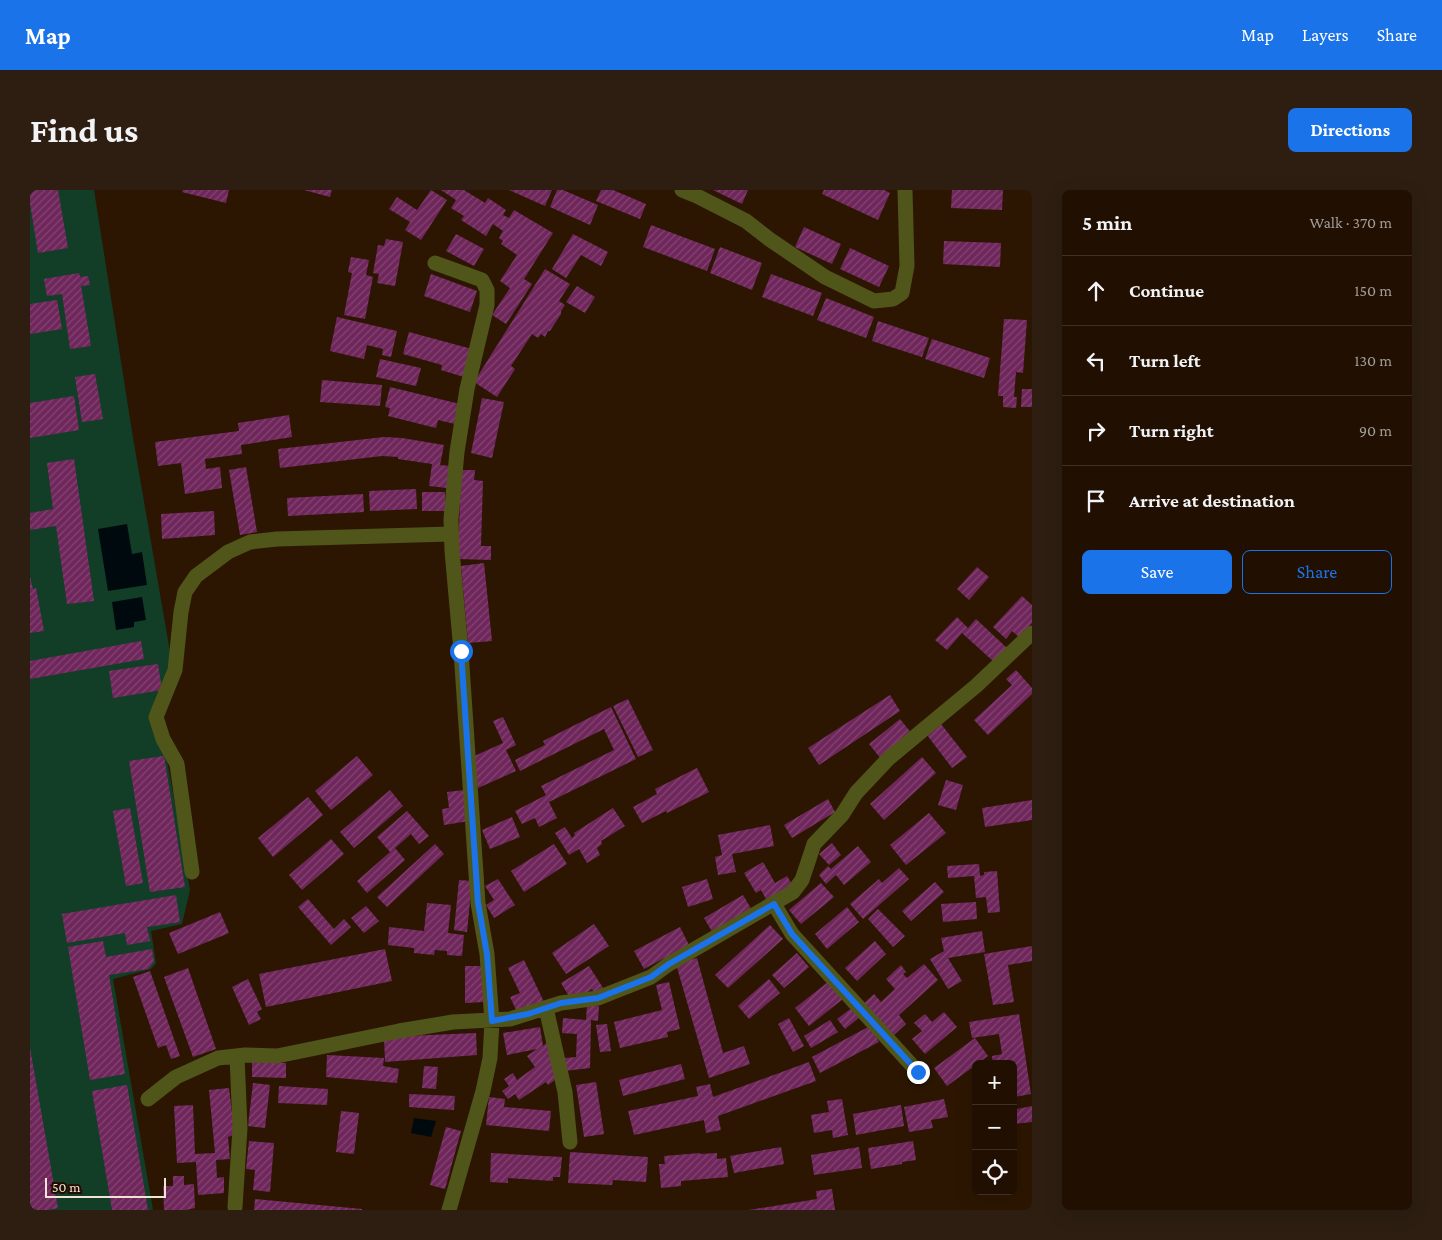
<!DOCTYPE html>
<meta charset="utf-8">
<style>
:root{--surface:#211002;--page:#2d1e11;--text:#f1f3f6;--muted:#a29d99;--line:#3e3024;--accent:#1a73e8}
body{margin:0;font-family:"Crimson Pro",serif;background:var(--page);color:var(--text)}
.controls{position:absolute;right:15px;bottom:15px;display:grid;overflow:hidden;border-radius:8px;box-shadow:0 5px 20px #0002}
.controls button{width:45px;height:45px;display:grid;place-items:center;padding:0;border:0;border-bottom:1px solid var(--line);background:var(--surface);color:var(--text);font:25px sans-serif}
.scale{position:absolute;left:15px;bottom:12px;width:121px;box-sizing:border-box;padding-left:5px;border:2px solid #f3e3d6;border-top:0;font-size:14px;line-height:18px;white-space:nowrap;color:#f3e3d6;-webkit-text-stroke:4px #220d00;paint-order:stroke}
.stop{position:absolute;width:15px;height:15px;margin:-11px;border:4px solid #1a73e8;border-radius:50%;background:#fff}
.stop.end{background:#1a73e8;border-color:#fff;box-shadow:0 1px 5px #0008}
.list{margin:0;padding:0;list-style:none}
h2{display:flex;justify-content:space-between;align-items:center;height:65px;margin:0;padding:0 20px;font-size:21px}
h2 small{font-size:16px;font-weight:400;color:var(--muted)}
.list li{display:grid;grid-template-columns:32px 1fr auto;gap:15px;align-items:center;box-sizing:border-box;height:70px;padding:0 20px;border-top:1px solid var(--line)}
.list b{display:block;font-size:19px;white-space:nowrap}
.list em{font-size:16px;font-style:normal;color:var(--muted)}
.actions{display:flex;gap:10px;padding:15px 20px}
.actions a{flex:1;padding:11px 0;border:1px solid var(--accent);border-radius:8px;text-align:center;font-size:18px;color:var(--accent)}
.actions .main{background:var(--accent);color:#fff}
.icon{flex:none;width:28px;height:28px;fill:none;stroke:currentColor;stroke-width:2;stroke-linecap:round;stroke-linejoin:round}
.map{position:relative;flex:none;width:1002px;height:1020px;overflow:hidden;border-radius:8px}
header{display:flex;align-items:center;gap:30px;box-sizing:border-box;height:70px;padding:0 25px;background:var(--accent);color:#fff}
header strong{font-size:24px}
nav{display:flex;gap:28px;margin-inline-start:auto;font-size:18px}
.intro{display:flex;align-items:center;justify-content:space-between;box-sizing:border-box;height:120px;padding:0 30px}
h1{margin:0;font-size:35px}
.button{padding:12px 22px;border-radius:8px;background:var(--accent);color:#fff;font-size:18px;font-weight:700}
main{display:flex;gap:30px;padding:0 30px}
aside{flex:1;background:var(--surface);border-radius:8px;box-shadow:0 5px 20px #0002}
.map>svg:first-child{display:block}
.garden{fill:#123e28}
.water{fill:#000a0e}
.building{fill:url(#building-hatch)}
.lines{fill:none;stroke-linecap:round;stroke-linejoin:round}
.street{stroke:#50551a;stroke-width:15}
.route{stroke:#1a73e8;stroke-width:6}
</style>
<header>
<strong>Map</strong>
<nav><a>Map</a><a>Layers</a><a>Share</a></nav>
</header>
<div class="intro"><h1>Find us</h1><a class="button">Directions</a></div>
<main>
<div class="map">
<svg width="1002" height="1020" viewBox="0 0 1002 1020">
<defs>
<pattern id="building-hatch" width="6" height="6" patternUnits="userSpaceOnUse" patternTransform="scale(1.25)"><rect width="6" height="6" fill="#6e265b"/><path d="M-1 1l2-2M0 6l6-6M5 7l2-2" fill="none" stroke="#834572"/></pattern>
</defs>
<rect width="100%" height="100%" fill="#2c1602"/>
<path class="garden" d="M 0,0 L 64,0 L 103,248 L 140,462 L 134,503 L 123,527 L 136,564 L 160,700 L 152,734 L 121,741 L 126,773 L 121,779 L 83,789 L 123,1020 L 0,1020 Z"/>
<path class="water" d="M 97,334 L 102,364 L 112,362 L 117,395 L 78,401 L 68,339 Z
M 112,407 L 116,430 L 104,432 L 104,437 L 86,440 L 82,412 Z
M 384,928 L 406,931 L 401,947 L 381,943 Z"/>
<path class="building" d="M 0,0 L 28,0 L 38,58 L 8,63 L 0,13 Z
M 153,0 L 199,0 L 196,13 L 152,2 Z
M 274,0 L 302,0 L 300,7 Z
M 401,0 L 417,10 L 391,50 L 375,40 L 380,32 L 359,19 L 367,7 L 387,20 Z
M 411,0 L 434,0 L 455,13 L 458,8 L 476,20 L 473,25 L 479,28 L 484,20 L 523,43 L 494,89 L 502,94 L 476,134 L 462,125 L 480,98 L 470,91 L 487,65 L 471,54 L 473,51 L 469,48 L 473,41 L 463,34 L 456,46 L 431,30 L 434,26 L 421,18 L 426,10 Z
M 479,0 L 522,0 L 515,16 Z
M 527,0 L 533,0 L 568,15 L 560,35 L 520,17 Z
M 571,0 L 583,0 L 616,14 L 610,29 L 566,11 Z
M 683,0 L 718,0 L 712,14 Z
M 794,0 L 854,0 L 860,3 L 848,30 L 792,4 Z
M 922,0 L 973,0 L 972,20 L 921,18 Z
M 621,35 L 685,59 L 677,81 L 613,57 Z
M 774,37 L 811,54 L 802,74 L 765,57 Z
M 426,44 L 454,59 L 444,76 L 416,61 Z
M 543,44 L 578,62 L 571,76 L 551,65 L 536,88 L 522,79 Z
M 356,49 L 373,52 L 365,96 L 347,93 L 349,84 L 343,83 L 348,55 L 354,56 Z
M 914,51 L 971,53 L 970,77 L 913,74 Z
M 690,57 L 732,73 L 722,100 L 680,83 Z
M 820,58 L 859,76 L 849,97 L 810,79 Z
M 321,67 L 339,70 L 336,85 L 343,87 L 335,129 L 314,125 L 322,83 L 318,82 Z
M 515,79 L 540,94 L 529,111 L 535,115 L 531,121 L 531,124 L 520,141 L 518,141 L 515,147 L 511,144 L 508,148 L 502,144 L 481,176 L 485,179 L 467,207 L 444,192 Z
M 49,83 L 50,87 L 58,86 L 60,95 L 51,96 L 61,156 L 40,159 L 32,104 L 17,106 L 14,89 Z
M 401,84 L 447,101 L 440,122 L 394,106 Z
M 741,84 L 792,103 L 783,126 L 732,107 Z
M 547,96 L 565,107 L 555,123 L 536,112 Z
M 796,108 L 844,127 L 836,148 L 787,130 Z
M 27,110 L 32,139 L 0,144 L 0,114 Z
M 307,127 L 367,141 L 361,167 L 352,165 L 353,159 L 337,155 L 334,169 L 300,161 Z
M 974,129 L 997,130 L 993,183 L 986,182 L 984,207 L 987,207 L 986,218 L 973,217 L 973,206 L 968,206 Z
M 848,131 L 899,148 L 892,167 L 842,151 Z
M 379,142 L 442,159 L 434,187 L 411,180 L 412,175 L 373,164 Z
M 902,149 L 960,168 L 954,188 L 895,169 Z
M 350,169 L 391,178 L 386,196 L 346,187 Z
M 65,184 L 73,229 L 52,232 L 45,187 Z
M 292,190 L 352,195 L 350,216 L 290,212 Z
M 360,197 L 430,214 L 425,234 L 408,230 L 406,238 L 358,226 L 360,218 L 355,217 Z
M 992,199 L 1002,199 L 1002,217 L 991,217 Z
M 44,206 L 49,240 L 0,248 L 0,213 Z
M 452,208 L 474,212 L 462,268 L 441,263 Z
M 259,225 L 262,247 L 211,255 L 212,264 L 175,269 L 176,279 L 190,277 L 192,298 L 155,304 L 151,273 L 128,276 L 125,252 L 209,241 L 208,233 Z
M 354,247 L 372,248 L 414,255 L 410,275 L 420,276 L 417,298 L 399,296 L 402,274 L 368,269 L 368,267 L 352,266 L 250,278 L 248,259 Z
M 44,269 L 64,411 L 37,414 L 26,336 L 0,340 L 0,323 L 23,319 L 17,273 Z
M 216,277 L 227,342 L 210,345 L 199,280 Z
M 431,280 L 445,280 L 444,290 L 453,291 L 451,356 L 461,356 L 461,370 L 428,369 Z
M 386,299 L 387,319 L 340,321 L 339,301 Z
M 392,302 L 415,302 L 415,321 L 392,321 Z
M 333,304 L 334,322 L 258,326 L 257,308 Z
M 184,321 L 185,345 L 132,349 L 131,324 Z
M 454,373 L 462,451 L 438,453 L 431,376 Z
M 947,377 L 959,387 L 939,410 L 927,399 Z
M 0,387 L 3,399 L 6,398 L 14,441 L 0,443 Z
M 992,406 L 1002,415 L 1002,433 L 989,447 L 982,441 L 976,449 L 963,437 Z
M 927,427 L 938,438 L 946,429 L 977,458 L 964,472 L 932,443 L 917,460 L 905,450 Z
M 111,451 L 114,469 L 0,489 L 0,471 Z
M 128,474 L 132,500 L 83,508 L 79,481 Z
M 986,480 L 1002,498 L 1002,504 L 958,545 L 944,530 L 982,495 L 976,489 Z
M 860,505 L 870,521 L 789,575 L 778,558 Z
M 598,509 L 623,560 L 608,567 L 583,516 Z
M 581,517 L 606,569 L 519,612 L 527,628 L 509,637 L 505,628 L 492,634 L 485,621 L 516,605 L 511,596 L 584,560 L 574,539 L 490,581 L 485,570 L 515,555 L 513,551 Z
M 473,527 L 486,555 L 476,560 L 486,581 L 448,598 L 440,568 L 473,553 L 463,531 Z
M 870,529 L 882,544 L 851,569 L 839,554 Z
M 911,534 L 937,567 L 922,578 L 897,545 Z
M 134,566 L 155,697 L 120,702 L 99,571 Z
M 327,566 L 343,585 L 301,620 L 285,601 Z
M 892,567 L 906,583 L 854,630 L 840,614 Z
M 667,578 L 679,602 L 637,623 L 636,621 L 612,633 L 603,617 L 627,604 L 625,599 Z
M 916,590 L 933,595 L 926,620 L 908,615 Z
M 360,600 L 373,616 L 324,658 L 310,642 Z
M 434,600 L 439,631 L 414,635 L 412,619 L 419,618 L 417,602 Z
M 278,607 L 293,625 L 243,667 L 228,648 Z
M 798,609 L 805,622 L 762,648 L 754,635 Z
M 1002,610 L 1002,630 L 955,637 L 952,618 Z
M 100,618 L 113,693 L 96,696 L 83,621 Z
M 583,618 L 595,636 L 571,651 L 572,654 L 567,658 L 570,665 L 557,673 L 549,659 L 539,665 L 525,643 L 535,637 L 542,648 L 545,645 L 544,643 Z
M 377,621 L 399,646 L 389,654 L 381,644 L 365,658 L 375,670 L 337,703 L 327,691 L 360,662 L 347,647 Z
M 899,623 L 916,643 L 876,675 L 860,655 Z
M 482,627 L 490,647 L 460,659 L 452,640 Z
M 740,635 L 744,656 L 702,664 L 706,682 L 688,685 L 685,667 L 692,665 L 688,645 Z
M 301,649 L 314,664 L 272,700 L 259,685 Z
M 802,653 L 811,665 L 799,675 L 789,664 Z
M 405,654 L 414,664 L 357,717 L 347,707 Z
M 524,654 L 537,674 L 494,702 L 481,681 Z
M 828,656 L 841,672 L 814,695 L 806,685 L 796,694 L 789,685 L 798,676 L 801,679 Z
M 733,672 L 745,693 L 757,686 L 763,696 L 737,711 L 731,700 L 726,703 L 714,683 Z
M 949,674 L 950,686 L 954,685 L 954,682 L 967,681 L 970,722 L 958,723 L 956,707 L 946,708 L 944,686 L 918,688 L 917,676 Z
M 869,678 L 879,689 L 833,729 L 820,714 L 849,689 L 852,693 Z
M 468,689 L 485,715 L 464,728 L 456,715 L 464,710 L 455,696 Z
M 677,689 L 683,709 L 658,717 L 652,697 Z
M 429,690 L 442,691 L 437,742 L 424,740 Z
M 905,692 L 914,702 L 881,731 L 872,721 Z
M 791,693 L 804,707 L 771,734 L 759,720 Z
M 146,705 L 150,732 L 117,737 L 120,751 L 97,755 L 95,743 L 37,753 L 32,724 Z
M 713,705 L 723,722 L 684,745 L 674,728 Z
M 278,709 L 304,739 L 314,729 L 321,737 L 301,755 L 268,717 Z
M 946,712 L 947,729 L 913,732 L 911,714 Z
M 397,713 L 421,715 L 418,743 L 434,745 L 432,766 L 417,765 L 417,761 L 405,760 L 404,765 L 384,763 L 384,758 L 358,755 L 359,737 L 394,741 Z
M 336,716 L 349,731 L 334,743 L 321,728 Z
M 817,717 L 829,732 L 797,759 L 785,744 Z
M 848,719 L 875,746 L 863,757 L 838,729 Z
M 190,722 L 199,743 L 148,764 L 139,743 Z
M 564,734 L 579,756 L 536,784 L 522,763 Z
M 740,735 L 753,749 L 698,798 L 685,785 Z
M 650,737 L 659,755 L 614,779 L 604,761 Z
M 952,741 L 955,762 L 918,768 L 932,791 L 918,799 L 900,769 L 914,761 L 911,748 Z
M 73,751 L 76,767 L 122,759 L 124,772 L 118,779 L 79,785 L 95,884 L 60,890 L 38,757 Z
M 845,751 L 856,764 L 827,791 L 815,778 Z
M 1002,756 L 1002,771 L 978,775 L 984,812 L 963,815 L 954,764 Z
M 355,759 L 362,791 L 236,817 L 229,784 Z
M 767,763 L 779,777 L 754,798 L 742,785 Z
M 667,768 L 693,863 L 714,856 L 720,874 L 679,888 L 646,774 Z
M 494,770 L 514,812 L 488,824 L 480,807 L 490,803 L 478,778 Z
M 894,774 L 908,790 L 869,825 L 876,834 L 862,847 L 833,814 L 844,804 L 851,812 L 865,799 L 856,789 L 871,775 L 876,782 L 873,784 L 877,788 Z
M 435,776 L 454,776 L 454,812 L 435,813 Z
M 559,776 L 575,801 L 564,803 L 562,799 L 553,805 L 540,808 L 531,793 Z
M 158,778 L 186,859 L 163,867 L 134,787 Z
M 120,781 L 150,866 L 141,869 L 136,855 L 128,858 L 103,787 Z
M 218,789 L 232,819 L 227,822 L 231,829 L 219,835 L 202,797 Z
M 739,789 L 750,803 L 719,829 L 708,816 Z
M 639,792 L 650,839 L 637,842 L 638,847 L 590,858 L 584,832 L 632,820 L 626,795 Z
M 798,792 L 813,809 L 779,836 L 765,818 Z
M 557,815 L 569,816 L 568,831 L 561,830 L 560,878 L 535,881 L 534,868 L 546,867 L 547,844 L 532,843 L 533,828 L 556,830 Z
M 823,817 L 830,827 L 815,839 L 807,829 Z
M 914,822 L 927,837 L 895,864 L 882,849 L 892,841 L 884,833 L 895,824 L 902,832 Z
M 989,824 L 1001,904 L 985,907 L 987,919 L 1002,916 L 1002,932 L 983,934 L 983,874 L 963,874 L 962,866 L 972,864 L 969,844 L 942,848 L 939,832 Z
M 759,828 L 774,856 L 763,862 L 748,834 Z
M 800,830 L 808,842 L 781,858 L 774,846 Z
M 577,834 L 581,861 L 570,862 L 566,835 Z
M 840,836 L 849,852 L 790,883 L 782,867 Z
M 510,837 L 513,856 L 519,851 L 529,887 L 518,895 L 516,892 L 489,910 L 485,904 L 478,909 L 472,901 L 479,896 L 474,889 L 483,883 L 487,890 L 505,877 L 497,866 L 507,859 L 477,865 L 473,843 Z
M 446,843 L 447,865 L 355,872 L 354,847 Z
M 945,848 L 958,866 L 917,896 L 904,878 Z
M 0,858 L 28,1018 L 18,1020 L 0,1020 Z
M 297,865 L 354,868 L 353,876 L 369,879 L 367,893 L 296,887 Z
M 222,872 L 256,873 L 256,888 L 222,887 Z
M 779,872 L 786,891 L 688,926 L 691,940 L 676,943 L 674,930 L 604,945 L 598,921 L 668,906 L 666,897 L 680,894 L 683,907 Z
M 651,874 L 655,889 L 593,906 L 589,890 Z
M 394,876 L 408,877 L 406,899 L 392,898 Z
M 566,892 L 574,944 L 554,947 L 546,895 Z
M 223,893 L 240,895 L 235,938 L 218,936 Z
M 97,895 L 118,1020 L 82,1020 L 62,901 Z
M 249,896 L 298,899 L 297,915 L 248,913 Z
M 199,898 L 204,939 L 203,945 L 198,947 L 200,969 L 186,970 L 187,988 L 194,987 L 194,1003 L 168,1005 L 166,972 L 147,973 L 144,916 L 163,915 L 165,964 L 185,963 L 179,900 Z
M 379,904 L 425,906 L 424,920 L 379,917 Z
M 459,907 L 475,909 L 474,917 L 521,921 L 519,941 L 456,935 Z
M 812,909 L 818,945 L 803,948 L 802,940 L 784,943 L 781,925 L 799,922 L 797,911 Z
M 914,909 L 918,927 L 901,930 L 903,938 L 879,942 L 874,917 Z
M 871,915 L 874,936 L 826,945 L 823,924 Z
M 311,921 L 329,923 L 324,964 L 306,962 Z
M 416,937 L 431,941 L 415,999 L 400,995 Z
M 219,951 L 244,953 L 240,1002 L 223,1000 L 225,980 L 216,979 Z
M 883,951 L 886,970 L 872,972 L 872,974 L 841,979 L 838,958 Z
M 751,957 L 754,974 L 704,983 L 700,966 Z
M 829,957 L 832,978 L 784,985 L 781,965 Z
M 540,962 L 618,967 L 616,992 L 583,990 L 582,995 L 538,993 Z
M 461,963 L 532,967 L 530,987 L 523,987 L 523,991 L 478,988 L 478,993 L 460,992 Z
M 670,963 L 670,964 L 687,963 L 687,969 L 696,968 L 698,987 L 651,991 L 651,996 L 631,998 L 629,974 L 635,974 L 634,966 Z
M 143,986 L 154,986 L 154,995 L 164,994 L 165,1018 L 156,1020 L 134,1020 L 133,996 L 143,996 Z
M 802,999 L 805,1020 L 719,1020 L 787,1009 L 786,1001 Z
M 225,1009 L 332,1019 L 332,1020 L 224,1020 Z"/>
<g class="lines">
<path class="street" d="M 652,0 L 667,6 L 716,31 L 739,49 L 795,87 L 844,111 L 863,109 L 872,103 L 877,76 L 875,0
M 405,73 L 452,90 L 457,100 L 457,115 L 437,199 L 427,262 L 421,329 L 422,361 L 431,461 L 448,713 L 457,764 L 462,831 L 460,868 L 453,901 L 419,1020
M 162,682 L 147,574 L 133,549 L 126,527 L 145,480 L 151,422 L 155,402 L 166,386 L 198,362 L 220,352 L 247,349 L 421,344
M 744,714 L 762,744 L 888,882
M 516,818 L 535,902 L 540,952
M 118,909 L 146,887 L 188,868 L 215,865 L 247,866 L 369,841 L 423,832 L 480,829 L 531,813 L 568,808 L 621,787 L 639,774 L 763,702 L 772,690 L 784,654 L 812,625 L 826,603 L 858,569 L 946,496 L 1002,443
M 205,1017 L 210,938 L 207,866"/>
</g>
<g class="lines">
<path class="route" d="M 431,461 L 448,713 L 457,764 L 462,831 L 498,824 L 531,813 L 568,808 L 621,787 L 639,774 L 744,714 L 762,744 L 888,882"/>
</g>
</svg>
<div class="controls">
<button>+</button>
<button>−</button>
<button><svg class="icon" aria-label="locate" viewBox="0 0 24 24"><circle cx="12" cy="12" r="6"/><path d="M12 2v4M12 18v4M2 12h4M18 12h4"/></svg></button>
</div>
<div class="scale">50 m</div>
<div class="stop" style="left:431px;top:461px"></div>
<div class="stop end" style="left:888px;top:882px"></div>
</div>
<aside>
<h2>5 min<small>Walk · 370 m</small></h2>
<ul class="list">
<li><svg class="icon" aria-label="ahead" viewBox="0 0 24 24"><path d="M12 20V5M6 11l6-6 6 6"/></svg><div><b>Continue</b></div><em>150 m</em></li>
<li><svg class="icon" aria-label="left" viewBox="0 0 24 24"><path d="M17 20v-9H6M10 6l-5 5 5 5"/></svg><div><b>Turn left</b></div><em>130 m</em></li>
<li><svg class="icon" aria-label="right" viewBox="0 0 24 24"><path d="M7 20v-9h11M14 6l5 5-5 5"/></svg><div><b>Turn right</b></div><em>90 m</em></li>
<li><svg class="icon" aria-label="arrive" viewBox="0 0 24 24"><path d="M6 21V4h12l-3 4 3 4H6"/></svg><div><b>Arrive at destination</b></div></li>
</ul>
<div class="actions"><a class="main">Save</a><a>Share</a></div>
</aside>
</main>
